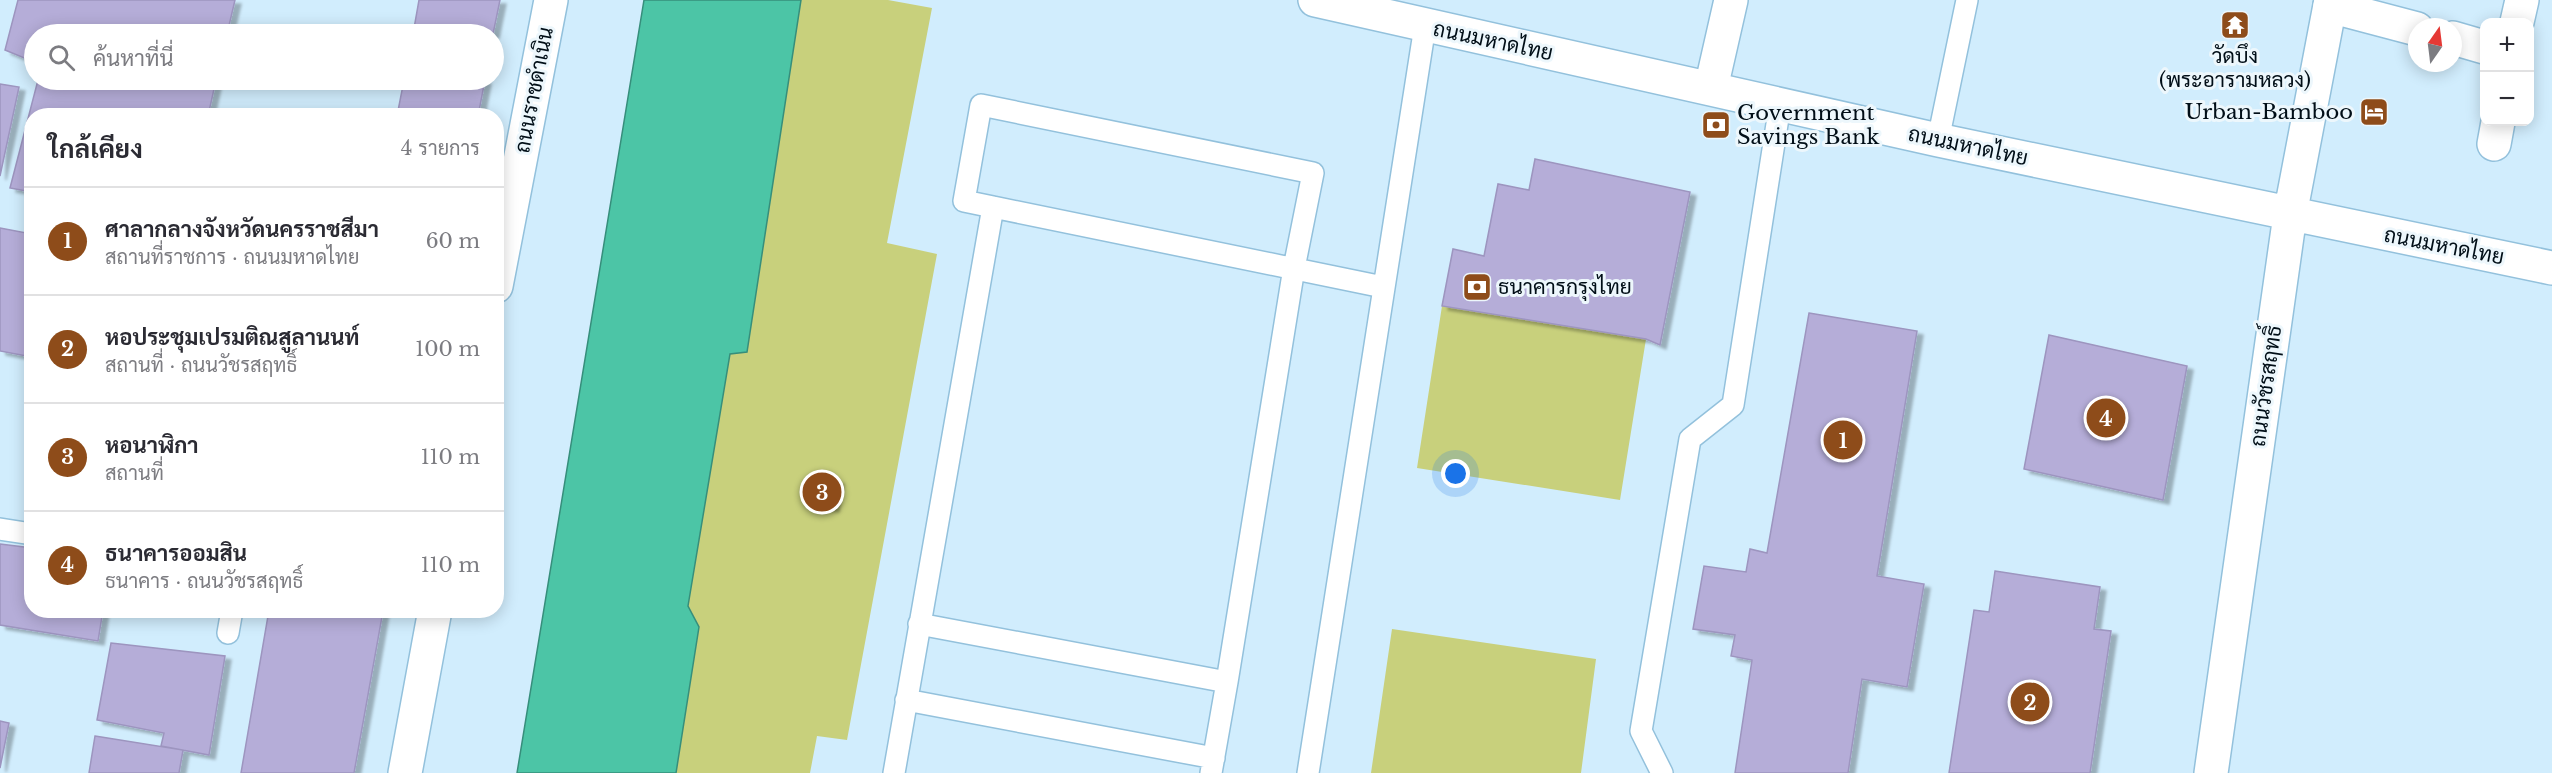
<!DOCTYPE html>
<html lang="th">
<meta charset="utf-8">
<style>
:root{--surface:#fff;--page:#f2f2f3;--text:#2b2b33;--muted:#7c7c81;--line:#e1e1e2;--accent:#8e4c1a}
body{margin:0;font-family:"Libre Baskerville",Sarabun,serif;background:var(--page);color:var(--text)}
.controls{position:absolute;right:18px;top:18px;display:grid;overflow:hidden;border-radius:12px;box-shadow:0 3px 15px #0003}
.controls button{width:54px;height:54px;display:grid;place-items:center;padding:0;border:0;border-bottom:2px solid var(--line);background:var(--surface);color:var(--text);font:30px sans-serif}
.compass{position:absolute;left:2408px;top:18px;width:54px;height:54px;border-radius:50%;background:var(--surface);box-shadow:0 3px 15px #0003;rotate:14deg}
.you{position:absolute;left:1456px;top:474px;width:21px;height:21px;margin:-15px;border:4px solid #fff;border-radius:50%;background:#1a73e8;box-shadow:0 0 0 9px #1a73e833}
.badge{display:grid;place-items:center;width:39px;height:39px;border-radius:50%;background:var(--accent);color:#fff;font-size:20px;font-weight:700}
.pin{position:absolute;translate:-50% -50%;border:3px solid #fff;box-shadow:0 2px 6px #0006}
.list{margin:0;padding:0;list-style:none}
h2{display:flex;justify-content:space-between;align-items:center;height:78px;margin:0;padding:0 24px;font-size:26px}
h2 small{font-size:20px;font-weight:400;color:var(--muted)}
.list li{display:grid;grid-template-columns:39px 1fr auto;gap:18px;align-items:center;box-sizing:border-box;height:108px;padding:0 24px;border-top:2px solid var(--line)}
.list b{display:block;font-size:22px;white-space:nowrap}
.list p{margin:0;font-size:20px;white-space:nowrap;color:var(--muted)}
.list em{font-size:20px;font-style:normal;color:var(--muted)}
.icon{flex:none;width:33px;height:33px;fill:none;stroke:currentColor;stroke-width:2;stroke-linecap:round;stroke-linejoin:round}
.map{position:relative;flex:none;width:2552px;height:773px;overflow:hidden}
.search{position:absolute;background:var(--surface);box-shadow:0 3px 15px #0003;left:24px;top:24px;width:480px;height:66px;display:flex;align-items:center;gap:15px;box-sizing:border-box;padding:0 21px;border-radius:33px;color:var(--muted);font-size:22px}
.panel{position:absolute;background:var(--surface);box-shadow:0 3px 15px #0003;left:24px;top:108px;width:480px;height:510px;border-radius:24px}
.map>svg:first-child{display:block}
.green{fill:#c8d07c}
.water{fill:#4cc5a6;stroke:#368e7b;stroke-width:1.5}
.building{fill:#b5add8;stroke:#9d95bf;stroke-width:1.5;filter:url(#shadow)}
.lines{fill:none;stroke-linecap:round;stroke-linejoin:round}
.lane-casing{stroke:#93c1dc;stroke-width:24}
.street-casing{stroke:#93c1dc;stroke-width:36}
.secondary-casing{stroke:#93c1dc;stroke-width:36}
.lane{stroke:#fff;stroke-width:21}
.street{stroke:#fff;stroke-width:33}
.secondary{stroke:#fff;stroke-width:33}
.labels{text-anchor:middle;stroke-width:6;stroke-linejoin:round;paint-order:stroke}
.street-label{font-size:21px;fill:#010e17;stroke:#edf7fc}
.poi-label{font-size:21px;fill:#010e17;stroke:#edf7fc;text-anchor:start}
</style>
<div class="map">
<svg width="2552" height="773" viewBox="0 0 2552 773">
<defs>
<filter id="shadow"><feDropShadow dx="6" dy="4" stdDeviation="1.5" flood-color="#0004"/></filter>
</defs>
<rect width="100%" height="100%" fill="#d1edfd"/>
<path class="green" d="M 801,0 L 888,0 L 932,8 L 887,243 L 937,254 L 847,740 L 817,736 L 810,773 L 676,773 L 699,627 L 688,606 L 730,354 L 747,352 Z
M 1442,306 L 1646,339 L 1620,500 L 1417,468 Z
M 1392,629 L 1596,659 L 1581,773 L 1371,773 Z"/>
<path class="water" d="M 644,0 L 801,0 L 747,352 L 730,354 L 688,606 L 699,627 L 676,773 L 517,773 Z"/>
<path class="building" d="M 18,0 L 235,0 L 227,34 L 34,34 L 34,62 L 5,50 Z
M 419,0 L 500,0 L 493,34 L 413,34 Z
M 38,80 L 216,80 L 208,116 L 32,116 L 32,192 L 10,188 Z
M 404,80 L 485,80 L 478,116 L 397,116 Z
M 0,84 L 19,87 L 0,176 Z
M 1535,159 L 1690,192 L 1660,345 L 1646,339 L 1442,306 L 1453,249 L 1484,256 L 1498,184 L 1529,190 Z
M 0,228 L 32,234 L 32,357 L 0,351 Z
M 1809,313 L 1917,331 L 1877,576 L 1924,584 L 1907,687 L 1862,679 L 1848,773 L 1735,773 L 1752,660 L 1731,656 L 1735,635 L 1693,629 L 1704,566 L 1746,572 L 1750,549 L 1767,553 Z
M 2049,335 L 2187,366 L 2163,500 L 2024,469 Z
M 812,475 L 838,480 L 833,508 L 807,505 Z
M 0,544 L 32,548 L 32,610 L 103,610 L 98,641 L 0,625 Z
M 1995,571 L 2100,587 L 2094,629 L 2111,631 L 2090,773 L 1949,773 L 1974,610 L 1989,612 Z
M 269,610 L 383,611 L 354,773 L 241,773 Z
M 111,643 L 225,656 L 209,755 L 161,746 L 164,733 L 97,720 Z
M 0,721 L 9,723 L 0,768 Z
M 95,736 L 183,750 L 179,773 L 89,773 Z"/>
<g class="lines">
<g class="lane-casing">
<path id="lane" d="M 1938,140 L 1967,0
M 993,207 L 1383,287
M 0,529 L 32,534
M 919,624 L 1227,682 L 1211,773
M 228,633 L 232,610
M 906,700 L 1214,758
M 894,773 L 993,207 L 964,201 L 981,105 L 1313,173 L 1294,268 L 1227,682
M 1308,773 L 1425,26
M 1662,773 L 1641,731 L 1690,439 L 1733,405 L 1780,105"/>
</g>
<g class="street-casing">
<path id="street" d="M 2330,6 L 2417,29
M 2517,22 L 2522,0
M 2453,38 L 2484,47
M 1711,88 L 1731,0
M 2494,144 L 2498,122"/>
</g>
<g class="secondary-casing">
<path id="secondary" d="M 1315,0 L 1938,140 L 2552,268
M 496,286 L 551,0
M 405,773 L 435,610
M 2211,773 L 2290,215 L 2331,0"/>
</g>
<use href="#lane" class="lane"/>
<use href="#street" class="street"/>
<use href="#secondary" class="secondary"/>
</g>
<defs>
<g id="temple-square" transform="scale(1.5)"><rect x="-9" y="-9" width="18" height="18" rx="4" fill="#8e4c1a" stroke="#edf7fc"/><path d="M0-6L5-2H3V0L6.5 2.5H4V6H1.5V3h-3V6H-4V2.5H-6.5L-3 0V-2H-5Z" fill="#fff"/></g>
<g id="hotel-square" transform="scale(1.5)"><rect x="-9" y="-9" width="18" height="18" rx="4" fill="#8e4c1a" stroke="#edf7fc"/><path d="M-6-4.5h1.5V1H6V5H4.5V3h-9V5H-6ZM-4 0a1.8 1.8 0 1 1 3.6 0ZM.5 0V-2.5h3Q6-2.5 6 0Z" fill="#fff"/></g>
<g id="bank-square" transform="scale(1.5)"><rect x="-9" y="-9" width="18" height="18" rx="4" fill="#8e4c1a" stroke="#edf7fc"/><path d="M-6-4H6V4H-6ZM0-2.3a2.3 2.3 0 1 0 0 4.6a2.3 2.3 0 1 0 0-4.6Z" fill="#fff"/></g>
</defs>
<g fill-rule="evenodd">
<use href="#temple-square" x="2235" y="25"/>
<use href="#hotel-square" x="2374" y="112"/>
<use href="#bank-square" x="1716" y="125"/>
<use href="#bank-square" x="1477" y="287"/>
</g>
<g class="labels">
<g class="street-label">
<text transform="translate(1493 41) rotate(12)" y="7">ถนนมหาดไทย</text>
<text transform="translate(534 90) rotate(-79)" y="7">ถนนราชดำเนิน</text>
<text transform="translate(1968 146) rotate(12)" y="7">ถนนมหาดไทย</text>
<text transform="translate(2444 246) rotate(11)" y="7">ถนนมหาดไทย</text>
<text transform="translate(2266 386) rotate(-82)" y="7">ถนนวัชรสฤทธิ์</text>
</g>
<g class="poi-label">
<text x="2235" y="63" text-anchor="middle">วัดบึง<tspan x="2235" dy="24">(พระอารามหลวง)</tspan></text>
<text x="2353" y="119" text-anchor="end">Urban-Bamboo</text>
<text x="1737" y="120">Government<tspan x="1737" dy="24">Savings Bank</tspan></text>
<text x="1498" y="294">ธนาคารกรุงไทย</text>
</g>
</g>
</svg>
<div class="controls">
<button>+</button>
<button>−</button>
</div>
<svg class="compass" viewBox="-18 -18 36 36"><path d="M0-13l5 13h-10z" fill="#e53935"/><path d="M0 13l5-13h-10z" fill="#7c7c81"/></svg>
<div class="you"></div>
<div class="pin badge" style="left:1843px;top:440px">1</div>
<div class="pin badge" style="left:2030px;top:702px">2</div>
<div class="pin badge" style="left:822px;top:492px">3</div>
<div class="pin badge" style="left:2106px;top:418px">4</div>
<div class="search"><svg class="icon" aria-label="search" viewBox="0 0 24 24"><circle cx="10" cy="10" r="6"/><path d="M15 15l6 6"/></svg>ค้นหาที่นี่</div>
<section class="panel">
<h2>ใกล้เคียง<small>4 รายการ</small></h2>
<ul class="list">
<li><span class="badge">1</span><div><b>ศาลากลางจังหวัดนครราชสีมา</b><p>สถานที่ราชการ · ถนนมหาดไทย</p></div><em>60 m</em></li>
<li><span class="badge">2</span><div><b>หอประชุมเปรมติณสูลานนท์</b><p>สถานที่ · ถนนวัชรสฤทธิ์</p></div><em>100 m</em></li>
<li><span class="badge">3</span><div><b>หอนาฬิกา</b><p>สถานที่</p></div><em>110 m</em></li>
<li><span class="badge">4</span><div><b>ธนาคารออมสิน</b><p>ธนาคาร · ถนนวัชรสฤทธิ์</p></div><em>110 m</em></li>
</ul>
</section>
</div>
